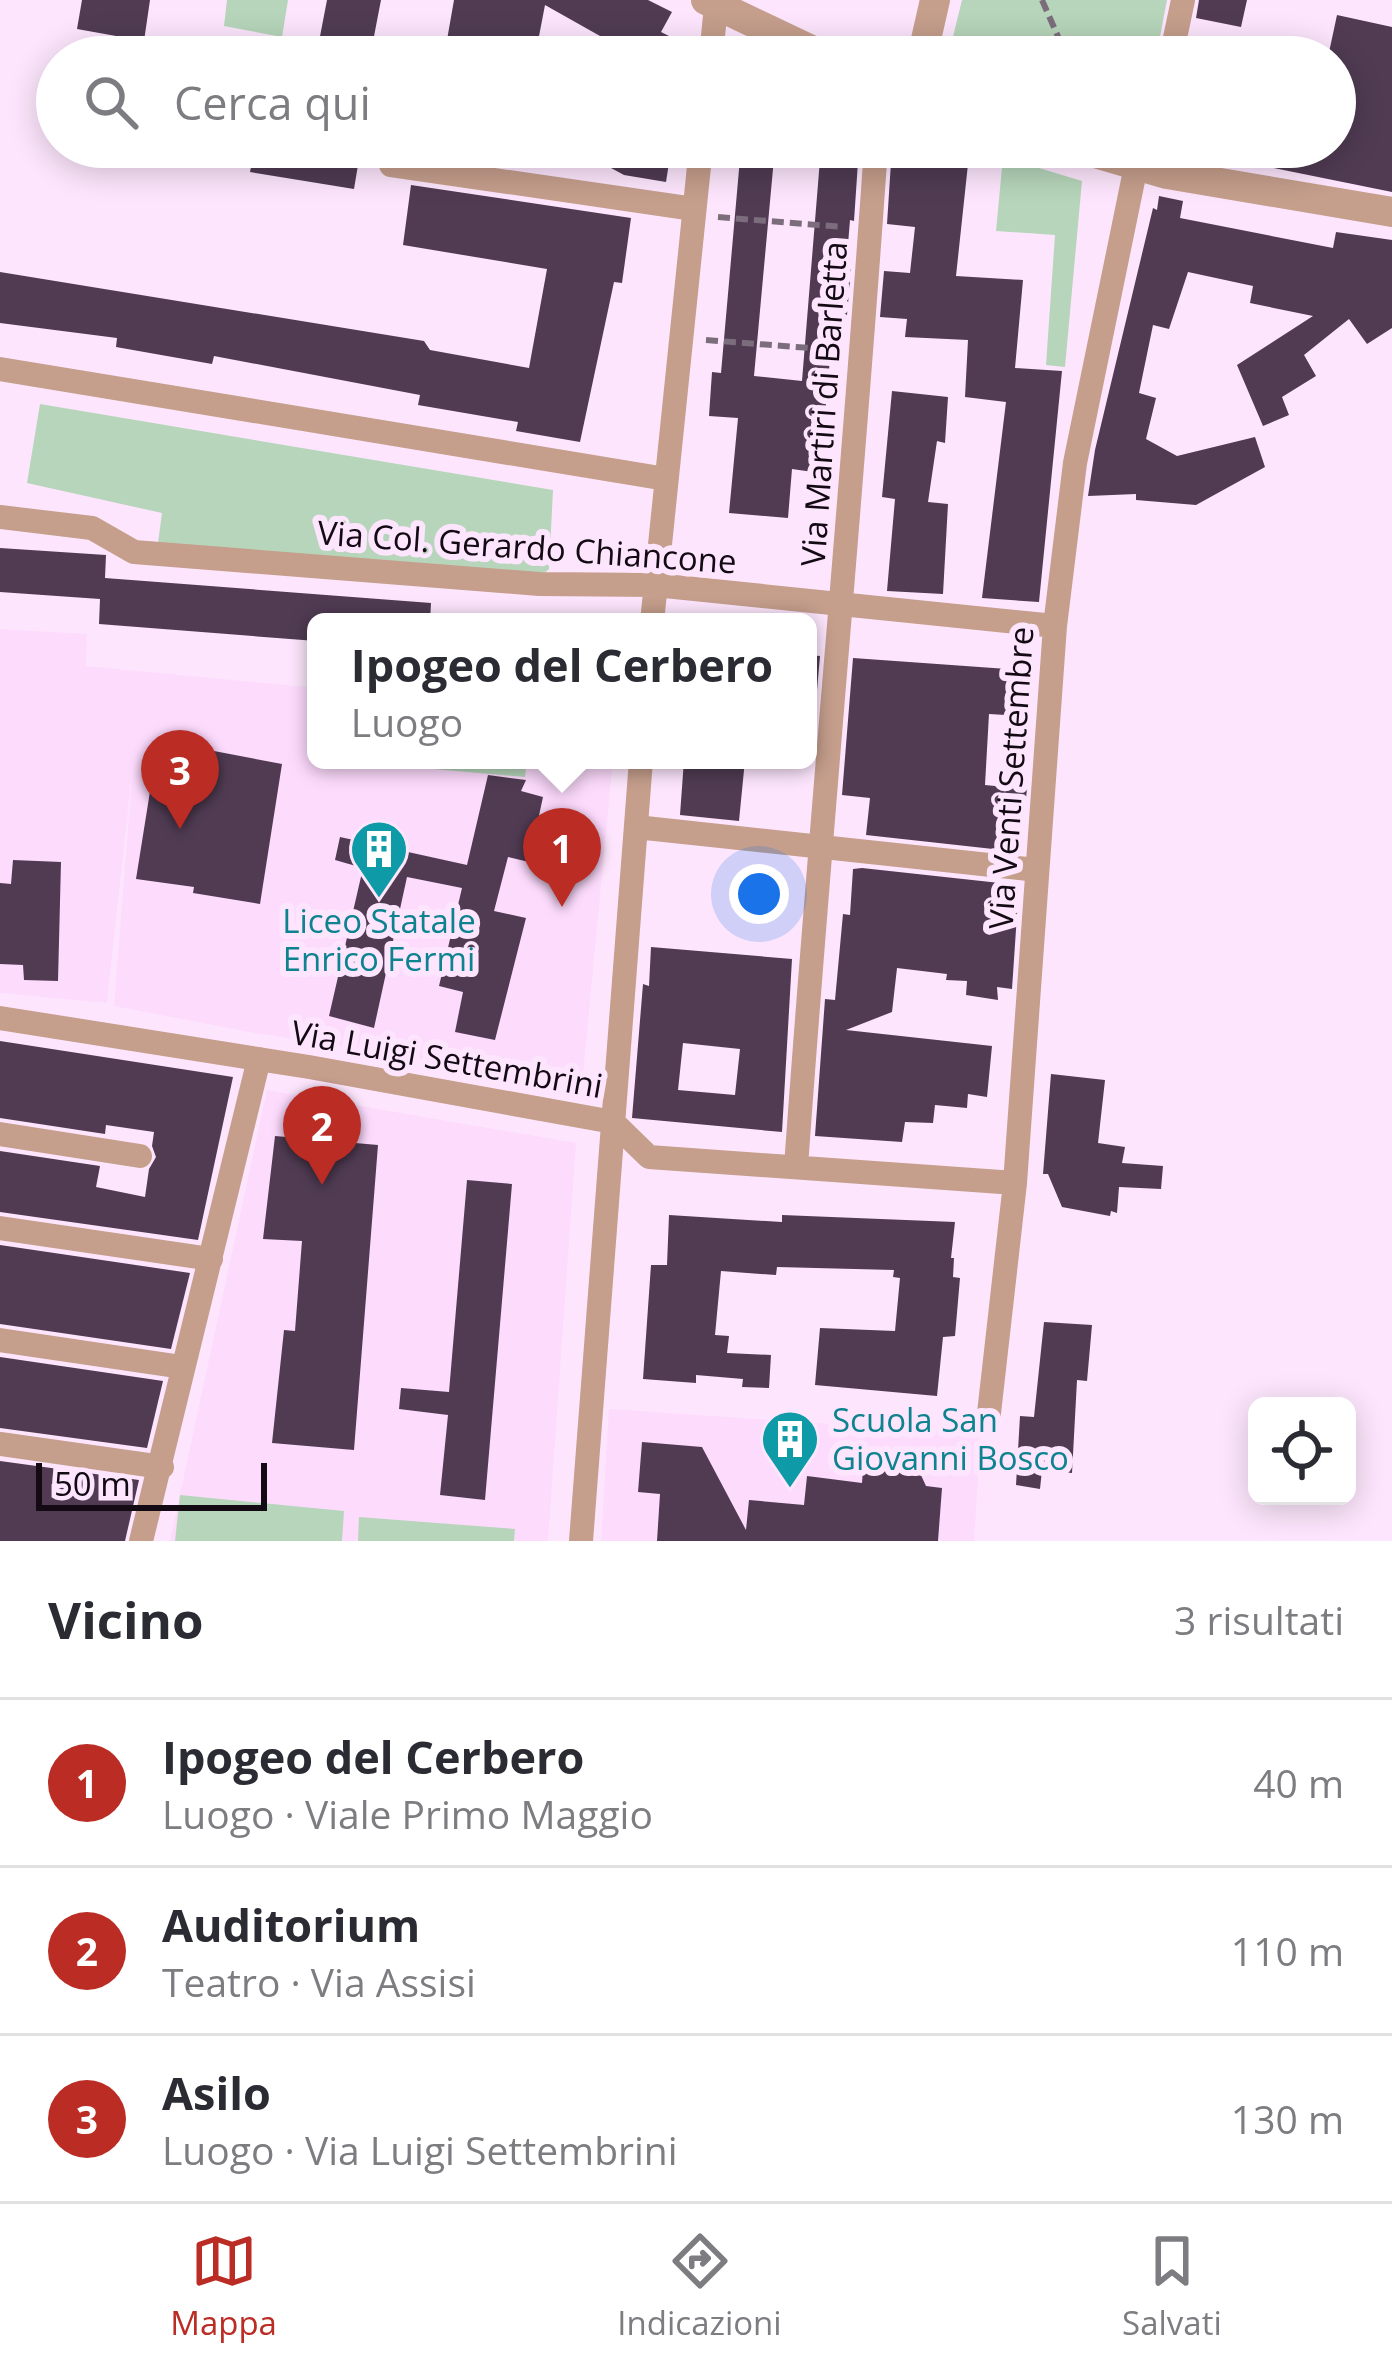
<!DOCTYPE html>
<html lang="it">
<meta charset="utf-8">
<style>
:root{--surface:#fff;--page:#f7f7f7;--text:#2b2b33;--muted:#7c7c81;--line:#e1e1e2;--accent:#ba2c24}
body{margin:0;font-family:"Open Sans",sans-serif;background:var(--page);color:var(--text)}
.controls{position:absolute;right:36px;bottom:36px;display:grid;overflow:hidden;border-radius:18px;box-shadow:0 6px 30px #0003}
.controls button{width:108px;height:108px;display:grid;place-items:center;padding:0;border:0;border-bottom:3px solid var(--line);background:var(--surface);color:var(--text);font:60px sans-serif}
.scale{position:absolute;left:36px;bottom:30px;width:231px;box-sizing:border-box;padding-left:12px;border:6px solid #130a14;border-top:0;font-size:33px;line-height:42px;white-space:nowrap;color:#130a14;-webkit-text-stroke:9px #fde6fd;paint-order:stroke}
.you{position:absolute;left:759px;top:894px;width:42px;height:42px;margin:-30px;border:9px solid #fff;border-radius:50%;background:#1a73e8;box-shadow:0 0 0 18px #1a73e833}
.badge{display:grid;place-items:center;width:78px;height:78px;border-radius:50%;background:var(--accent);color:#fff;font-size:39px;font-weight:700}
.pin{position:absolute;translate:-50% -99px;filter:drop-shadow(0 3px 6px #0008)}
.pin::after{content:'';position:absolute;top:63px;width:42px;height:36px;background:inherit;clip-path:polygon(0 0,100% 0,50% 100%)}
.popup{position:absolute;left:307px;top:613px;width:510px;height:156px;box-sizing:border-box;display:grid;place-content:center;border-radius:18px;background:var(--surface);filter:drop-shadow(0 3px 9px #0005);font-size:39px;white-space:nowrap;color:var(--muted)}
.popup b{font-size:45px;color:var(--text)}
.popup::after{content:'';position:absolute;left:50%;top:100%;margin-left:-24px;border:24px solid transparent;border-top-color:var(--surface)}
.list{margin:0;padding:0;list-style:none}
h2{display:flex;justify-content:space-between;align-items:center;height:156px;margin:0;padding:0 48px;font-size:51px}
h2 small{font-size:39px;font-weight:400;color:var(--muted)}
.list li{display:grid;grid-template-columns:78px 1fr auto;gap:36px;align-items:center;box-sizing:border-box;height:168px;padding:0 48px;border-top:3px solid var(--line)}
.list b{display:block;font-size:45px;white-space:nowrap}
.list p{margin:0;font-size:39px;white-space:nowrap;color:var(--muted)}
.list em{font-size:39px;font-style:normal;color:var(--muted)}
.icon{flex:none;width:66px;height:66px;fill:none;stroke:currentColor;stroke-width:2;stroke-linecap:round;stroke-linejoin:round}
.map{position:relative;flex:none;width:1392px;height:1541px;overflow:hidden}
.search{position:absolute;background:var(--surface);box-shadow:0 6px 30px #0003;left:36px;right:36px;top:36px;height:132px;display:flex;align-items:center;gap:30px;box-sizing:border-box;padding:0 42px;border-radius:66px;color:var(--muted);font-size:45px}
.sheet{height:660px;background:var(--surface)}
nav{display:flex;justify-content:space-around;align-items:center;box-sizing:border-box;height:168px;border-top:3px solid var(--line);background:var(--surface);font-size:33px;color:var(--muted)}
nav a{display:grid;justify-items:center;gap:6px}
nav .on{color:var(--accent)}
.map>svg:first-child{display:block}
.built{fill:#fddbfd}
.green{fill:#b6d5ba}
.building{fill:#503b53;fill-rule:evenodd}
.lines{fill:none;stroke-linecap:round;stroke-linejoin:round}
.path{stroke:#7c6d7d;stroke-width:6;stroke-dasharray:12 6;stroke-linecap:butt}
.minor{stroke:#c59e8c;stroke-width:24}
.tertiary{stroke:#c59e8c;stroke-width:30}
.labels{text-anchor:middle;stroke-width:12;stroke-linejoin:round;paint-order:stroke}
.street-label{font-size:33px;fill:#130a14;stroke:#fde6fd}
.culture-label{font-size:33px;fill:#0d838f;stroke:#fde6fd}
</style>
<div class="map">
<svg width="1392" height="1541" viewBox="0 0 1392 1541">
<rect width="100%" height="100%" fill="#fde6fd"/>
<path class="built" d="M 0,629 L 87,634 L 86,666 L 316,688 L 316,760 L 613,760 L 582,1085 L 249,1032 L 114,1006 L 134,753 L 107,1003 L 0,993 Z
M 267,1090 L 576,1143 L 548,1541 L 170,1541 Z
M 609,1409 L 981,1434 L 974,1541 L 601,1541 Z"/>
<path class="green" d="M 227,0 L 288,0 L 282,37 L 224,26 Z
M 962,0 L 1167,0 L 1156,57 L 948,57 Z
M 1003,157 L 1082,181 L 1065,367 L 1046,365 L 1055,235 L 996,231 Z
M 40,404 L 553,490 L 549,569 L 543,574 L 158,543 L 162,513 L 27,483 Z
M 376,760 L 527,760 L 525,777 L 376,764 Z
M 180,1495 L 344,1511 L 342,1541 L 175,1541 Z
M 359,1517 L 515,1529 L 514,1541 L 358,1541 Z"/>
<path class="building" d="M 82,0 L 150,0 L 144,41 L 77,29 Z
M 327,0 L 381,0 L 370,57 L 316,57 Z
M 454,0 L 648,0 L 672,12 L 661,32 L 669,36 L 656,57 L 610,57 L 616,45 L 545,5 L 535,57 L 444,57 Z
M 1199,0 L 1247,0 L 1241,27 L 1196,18 Z
M 1337,15 L 1392,27 L 1392,192 L 1224,158 L 1225,147 L 1335,147 L 1335,57 L 1328,57 Z
M 255,147 L 361,147 L 354,189 L 250,172 Z
M 416,147 L 515,147 L 513,166 L 416,152 Z
M 572,147 L 671,150 L 666,182 L 624,175 Z
M 741,147 L 775,147 L 754,376 L 802,381 L 821,147 L 859,147 L 854,221 L 850,220 L 846,269 L 851,269 L 847,315 L 842,315 L 839,348 L 831,347 L 820,473 L 792,469 L 788,518 L 729,513 L 738,418 L 709,416 L 712,372 L 721,373 Z
M 892,147 L 948,149 L 947,163 L 968,164 L 956,276 L 1023,280 L 1015,368 L 1062,371 L 1039,602 L 982,598 L 1006,402 L 965,397 L 968,340 L 905,337 L 907,319 L 880,317 L 884,271 L 910,273 L 915,227 L 887,224 Z
M 411,185 L 631,218 L 622,283 L 614,282 L 580,442 L 516,431 L 518,422 L 418,405 L 420,395 L 214,356 L 212,364 L 116,347 L 117,338 L 0,323 L 0,272 L 424,341 L 430,350 L 529,368 L 547,269 L 403,245 Z
M 1159,196 L 1183,201 L 1180,218 L 1333,248 L 1336,232 L 1392,240 L 1392,328 L 1367,344 L 1349,319 L 1304,355 L 1316,376 L 1282,397 L 1289,415 L 1263,426 L 1237,365 L 1313,316 L 1250,303 L 1253,286 L 1188,272 L 1169,329 L 1153,325 L 1139,393 L 1156,398 L 1146,439 L 1177,456 L 1255,437 L 1265,467 L 1196,505 L 1136,500 L 1136,494 L 1088,496 L 1095,450 L 1153,208 L 1157,210 Z
M 892,391 L 948,397 L 945,443 L 937,441 L 928,502 L 948,504 L 943,594 L 887,591 L 895,499 L 882,497 Z
M 0,548 L 106,555 L 105,578 L 431,603 L 430,622 L 316,622 L 316,641 L 99,624 L 100,599 L 0,592 Z
M 808,655 L 820,656 L 813,735 L 808,735 Z
M 853,658 L 1023,670 L 1020,716 L 989,714 L 985,785 L 1027,789 L 1020,852 L 866,835 L 870,798 L 842,795 Z
M 214,751 L 282,764 L 260,904 L 193,893 L 194,887 L 136,879 L 156,754 L 213,762 Z
M 684,760 L 745,760 L 739,821 L 680,815 Z
M 488,775 L 526,780 L 521,791 L 543,797 L 529,862 L 508,857 L 494,911 L 526,918 L 495,1040 L 455,1032 L 463,992 L 439,986 L 462,888 L 407,877 L 374,1028 L 329,1016 L 363,868 L 335,860 L 340,837 L 467,865 Z
M 13,860 L 61,862 L 58,981 L 24,980 L 23,965 L 0,964 L 0,883 L 11,884 Z
M 862,868 L 1019,885 L 1012,989 L 997,987 L 998,1000 L 966,995 L 967,981 L 946,980 L 947,974 L 897,968 L 892,1012 L 846,1030 L 992,1046 L 987,1097 L 968,1094 L 967,1108 L 935,1105 L 933,1123 L 905,1122 L 902,1142 L 815,1136 L 825,999 L 835,1000 L 843,914 L 850,915 L 853,869 Z
M 651,947 L 792,959 L 782,1132 L 632,1118 L 643,984 L 649,986 ZM 683,1043 L 740,1049 L 735,1095 L 678,1090 Z
M 0,1041 L 233,1077 L 198,1240 L 0,1212 L 0,1151 L 100,1166 L 96,1187 L 145,1197 L 149,1169 L 156,1157 L 152,1146 L 154,1132 L 106,1125 L 105,1134 L 0,1118 Z
M 1051,1074 L 1105,1080 L 1098,1143 L 1125,1147 L 1122,1163 L 1163,1166 L 1161,1189 L 1119,1187 L 1117,1213 L 1111,1211 L 1110,1216 L 1062,1207 L 1048,1174 L 1043,1174 Z
M 275,1136 L 378,1145 L 354,1450 L 272,1443 L 284,1330 L 295,1331 L 302,1241 L 263,1239 Z
M 467,1180 L 512,1184 L 485,1500 L 440,1495 L 448,1415 L 399,1409 L 401,1388 L 449,1392 Z
M 669,1215 L 782,1222 L 782,1215 L 955,1222 L 951,1258 L 954,1258 L 953,1277 L 960,1278 L 955,1336 L 943,1337 L 937,1396 L 815,1385 L 820,1328 L 895,1331 L 900,1278 L 893,1277 L 894,1270 L 777,1267 L 776,1275 L 721,1271 L 715,1335 L 729,1336 L 727,1353 L 771,1355 L 769,1388 L 742,1387 L 743,1379 L 696,1375 L 696,1383 L 643,1379 L 651,1265 L 667,1265 Z
M 0,1245 L 190,1273 L 171,1349 L 0,1324 Z
M 1044,1322 L 1092,1325 L 1087,1381 L 1077,1380 L 1072,1473 L 1042,1470 L 1040,1489 L 1016,1485 L 1020,1416 L 1034,1417 Z
M 0,1357 L 163,1381 L 147,1448 L 0,1428 Z
M 642,1442 L 702,1447 L 746,1530 L 749,1500 L 804,1505 L 807,1476 L 862,1483 L 864,1455 L 914,1460 L 926,1486 L 942,1488 L 938,1541 L 657,1541 L 660,1494 L 638,1492 Z
M 0,1461 L 139,1480 L 125,1541 L 0,1541 Z"/>
<g class="lines">
<path class="path" d="M 1042,0 L 1067,57
M 718,217 L 843,227
M 706,340 L 836,350"/>
<path class="minor" d="M 711,57 L 716,5
M 1171,57 L 1183,0
M 391,165 L 694,209
M 0,369 L 666,479
M 0,517 L 92,528 L 134,552 L 539,584 L 655,585 L 1055,626
M 652,622 L 701,147
M 636,827 L 1037,870
M 0,1018 L 309,1067 L 613,1122 L 649,1157 L 1015,1183
M 0,1134 L 140,1156
M 796,1167 C 820,827 853,487 876,147
M 0,1228 L 211,1259
M 0,1340 L 182,1367
M 988,1422 L 1015,1183 L 1055,626 L 1075,463 L 1136,166 L 1147,147
M 0,1444 L 162,1467
M 141,1541 L 259,1059
M 581,1541 L 641,760"/>
<path class="tertiary" d="M 706,0 L 826,57
M 922,57 L 935,0
M 1075,147 L 1167,174 L 1392,212"/>
</g>
<defs>
<g id="building-pin" transform="scale(3)"><path d="M0 17L-7.5 6A9.5 9.5 0 1 1 7.5 6Z" fill="#0f9aa8" stroke="#fde6fd"/><path d="M-4-6H4V6H1V3H-1V6H-4ZM-2.5-4.3h1.7v1.8h-1.7ZM.8-4.3h1.7v1.8H.8ZM-2.5-1h1.7V.8h-1.7ZM.8-1h1.7V.8H.8Z" fill="#fff"/></g>
</defs>
<g fill-rule="evenodd">
<use href="#building-pin" x="379" y="849"/>
<use href="#building-pin" x="790" y="1439"/>
</g>
<g class="labels">
<g class="street-label">
<text transform="translate(824 404) rotate(-86)" y="12">Via Martiri di Barletta</text>
<text transform="translate(527 547) rotate(4)" y="12">Via Col. Gerardo Chiancone</text>
<text transform="translate(1011 778) rotate(-86)" y="12">Via Venti Settembre</text>
<text transform="translate(447 1059) rotate(10)" y="12">Via Luigi Settembrini</text>
</g>
<g class="culture-label">
<text x="379" y="933">Liceo Statale<tspan x="379" dy="38">Enrico Fermi</tspan></text>
<text x="832" y="1432" text-anchor="start">Scuola San<tspan x="832" dy="38">Giovanni Bosco</tspan></text>
</g>
</g>
</svg>
<div class="controls">
<button><svg class="icon" aria-label="locate" viewBox="0 0 24 24"><circle cx="12" cy="12" r="6"/><path d="M12 2v4M12 18v4M2 12h4M18 12h4"/></svg></button>
</div>
<div class="scale">50 m</div>
<div class="you"></div>
<div class="pin badge" style="left:562px;top:907px">1</div>
<div class="popup"><b>Ipogeo del Cerbero</b>Luogo</div>
<div class="pin badge" style="left:322px;top:1185px">2</div>
<div class="pin badge" style="left:180px;top:829px">3</div>
<div class="search"><svg class="icon" aria-label="search" viewBox="0 0 24 24"><circle cx="10" cy="10" r="6"/><path d="M15 15l6 6"/></svg>Cerca qui</div>
</div>
<section class="sheet">
<h2>Vicino<small>3 risultati</small></h2>
<ul class="list">
<li><span class="badge">1</span><div><b>Ipogeo del Cerbero</b><p>Luogo · Viale Primo Maggio</p></div><em>40 m</em></li>
<li><span class="badge">2</span><div><b>Auditorium</b><p>Teatro · Via Assisi</p></div><em>110 m</em></li>
<li><span class="badge">3</span><div><b>Asilo</b><p>Luogo · Via Luigi Settembrini</p></div><em>130 m</em></li>
</ul>
</section>
<nav>
<a class="on"><svg class="icon" aria-label="map" viewBox="0 0 24 24"><path d="M3 6l6-2 6 2 6-2v14l-6 2-6-2-6 2zM9 4v14M15 6v14"/></svg>Mappa</a>
<a><svg class="icon" aria-label="directions" viewBox="0 0 24 24"><path d="M12 3l9 9-9 9-9-9zM9 14v-3h6M13 9l2 2-2 2"/></svg>Indicazioni</a>
<a><svg class="icon" aria-label="saved" viewBox="0 0 24 24"><path d="M7 4h10v16l-5-4-5 4z"/></svg>Salvati</a>
</nav>
